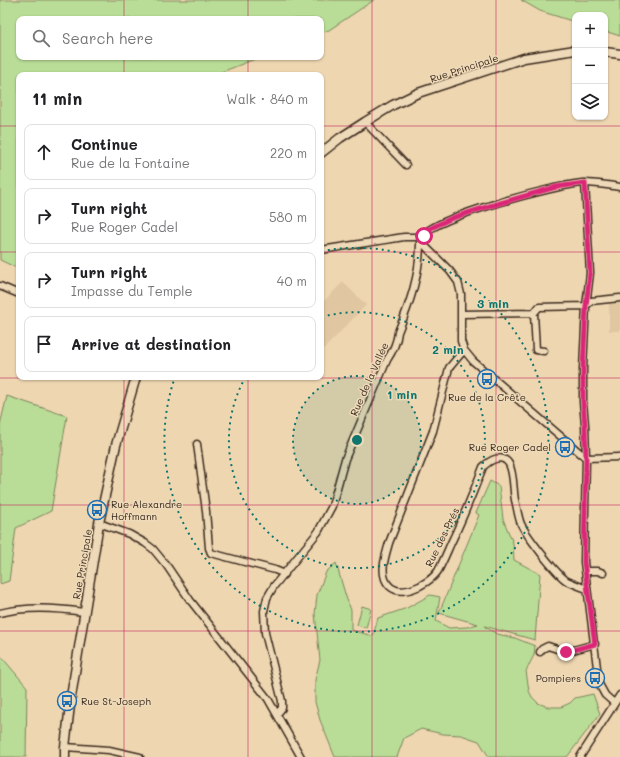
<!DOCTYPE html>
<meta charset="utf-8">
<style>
:root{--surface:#fff;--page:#f6f6f6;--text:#202124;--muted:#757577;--line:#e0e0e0}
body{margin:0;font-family:Mali,sans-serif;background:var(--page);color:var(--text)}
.controls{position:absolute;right:12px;top:12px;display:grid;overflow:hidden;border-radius:8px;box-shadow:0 1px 3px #0004}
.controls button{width:36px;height:36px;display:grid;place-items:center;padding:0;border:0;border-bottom:1px solid var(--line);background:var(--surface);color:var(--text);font:20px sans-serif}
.stop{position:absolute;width:12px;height:12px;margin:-9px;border:3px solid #db2777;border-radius:50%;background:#fff}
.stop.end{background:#db2777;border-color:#fff;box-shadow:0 1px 4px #0008}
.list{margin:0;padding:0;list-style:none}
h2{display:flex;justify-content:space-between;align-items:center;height:52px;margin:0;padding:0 16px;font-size:17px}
h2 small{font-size:13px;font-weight:400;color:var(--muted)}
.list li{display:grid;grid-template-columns:26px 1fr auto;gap:12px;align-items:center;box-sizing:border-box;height:56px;margin:0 8px 8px;padding:0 8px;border:1px solid var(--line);border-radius:8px}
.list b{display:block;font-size:15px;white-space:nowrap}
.list p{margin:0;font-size:13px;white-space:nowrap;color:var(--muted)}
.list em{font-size:13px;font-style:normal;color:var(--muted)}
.icon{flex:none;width:22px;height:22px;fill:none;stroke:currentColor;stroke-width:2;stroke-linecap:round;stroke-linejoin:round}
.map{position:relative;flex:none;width:620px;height:757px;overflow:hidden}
.search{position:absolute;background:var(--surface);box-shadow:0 1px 3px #0004;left:16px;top:16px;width:308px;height:44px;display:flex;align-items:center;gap:10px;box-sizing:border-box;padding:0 14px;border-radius:8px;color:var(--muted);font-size:15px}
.panel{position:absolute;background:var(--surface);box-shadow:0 1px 3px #0004;left:16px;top:72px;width:308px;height:308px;border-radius:8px}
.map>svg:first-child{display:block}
.built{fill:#e0c7a1}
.green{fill:#b9dd97;stroke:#7a845a}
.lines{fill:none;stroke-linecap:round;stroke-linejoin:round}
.minor-casing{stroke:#3b2a1e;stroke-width:9}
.tertiary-casing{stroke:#3b2a1e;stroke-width:11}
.minor{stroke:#eedab8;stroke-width:6}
.tertiary{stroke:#eedab8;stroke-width:8}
.route{stroke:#db2777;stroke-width:5}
.grid{fill:none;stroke:#c2185b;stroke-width:1;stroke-opacity:0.55}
.ring{fill:none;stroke:#0f766e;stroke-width:2;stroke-dasharray:2 4}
.labels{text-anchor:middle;stroke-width:3;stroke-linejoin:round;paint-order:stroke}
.street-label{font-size:10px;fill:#3b2a1e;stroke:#eedab8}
.poi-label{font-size:10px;fill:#3b2a1e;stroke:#eedab8;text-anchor:end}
.centre{fill:#0f766e;stroke:#eedab8;stroke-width:2}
.ring-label{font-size:12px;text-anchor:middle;font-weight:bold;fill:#0f766e;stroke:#eedab8;stroke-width:3;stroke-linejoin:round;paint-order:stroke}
</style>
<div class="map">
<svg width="620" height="757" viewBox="0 0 620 757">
<rect width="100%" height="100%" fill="#eed6b1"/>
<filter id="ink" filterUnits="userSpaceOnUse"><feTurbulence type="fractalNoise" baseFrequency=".025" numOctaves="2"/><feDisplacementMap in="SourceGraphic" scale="8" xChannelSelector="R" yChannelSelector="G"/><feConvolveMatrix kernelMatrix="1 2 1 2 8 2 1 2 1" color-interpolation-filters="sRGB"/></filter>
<g filter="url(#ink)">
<path class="built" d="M 343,282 L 366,305 L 321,352 L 321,304 Z
M 620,301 L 620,331 L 609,331 L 609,302 Z"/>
<path class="green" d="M 0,0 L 374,0 L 329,30 L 321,33 L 321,19 L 19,19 L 19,57 L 260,57 L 214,75 L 19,75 L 19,269 L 0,260 Z
M 521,0 L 620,0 L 620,36 L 605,31 L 605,15 L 575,15 L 575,22 L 540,11 Z
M 7,396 L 67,416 L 51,511 L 16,528 L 9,581 L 0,584 L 0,425 Z
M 490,481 L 499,486 L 503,519 L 513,543 L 514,560 L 540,574 L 535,640 L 484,626 L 497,634 L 515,638 L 535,646 L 534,655 L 526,671 L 529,691 L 532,697 L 538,703 L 548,707 L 561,707 L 570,703 L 575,698 L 593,694 L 600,714 L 567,757 L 489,757 L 479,741 L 461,735 L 443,734 L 421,729 L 404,738 L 397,757 L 335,757 L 320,720 L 315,702 L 315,680 L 320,660 L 315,614 L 317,595 L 326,572 L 336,563 L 346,597 L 351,610 L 351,630 L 373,636 L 378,618 L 407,608 L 430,595 L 440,597 L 436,621 L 449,628 L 467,627 L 478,624 L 439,613 L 479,515 L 476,513 Z
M 362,606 L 371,609 L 366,628 L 357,625 Z
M 0,655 L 27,687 L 26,757 L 0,757 Z"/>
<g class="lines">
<g class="minor-casing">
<path id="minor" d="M 365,122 L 406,165
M 585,183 L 590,273 L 586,306 L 583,369 L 583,402 L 585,425 L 586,458 L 584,562 L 599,684 L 605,695 L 614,703
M 423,235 C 439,216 556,185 583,183 C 595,183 608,185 620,187
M 423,241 L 425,246 L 450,271 L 458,282 L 461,294 L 461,341 L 464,350 L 473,361 L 586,458
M 321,250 L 404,237 L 415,237
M 0,286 L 19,294
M 534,313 L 536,350 L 544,351
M 461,314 L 534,313 L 539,307 L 586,306 L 591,301 L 620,298
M 464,350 L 449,368 L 433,431 L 389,543 C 386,554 381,568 385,579 C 394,603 429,585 438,571 C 443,562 447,552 451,543 C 463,518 473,493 483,467 C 490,460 502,453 509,464 C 514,473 513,490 515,500 C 517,507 518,517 521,524 C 527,536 556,574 567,581 C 574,584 581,587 587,589
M 197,444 L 206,511 L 209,548 L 211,553 L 275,570 L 285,574
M 586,458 L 620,457
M 99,523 L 129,534 L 145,543 L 153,549 L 167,566 L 190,600 L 268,699 L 301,757
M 585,571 L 598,571 L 603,573
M 0,613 C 27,606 57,608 84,612
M 540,652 L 542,649 L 548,646 L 566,652 L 595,644
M 277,714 L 282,708 L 282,701 L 265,633 L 264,611 L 267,598 L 274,586 L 318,532 L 332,506 L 345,459 L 387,360 C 393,351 397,342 398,332 C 410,303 420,274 420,243
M 65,747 L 109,750 L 140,757
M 580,757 L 620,695"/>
</g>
<g class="tertiary-casing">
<path id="tertiary" d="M 605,52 L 620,54
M 321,153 L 340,138 L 365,122 L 393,105 L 418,93 L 524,58 L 575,50
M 65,757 L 65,747 L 71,697 L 99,523 L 116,445 L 136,377"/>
</g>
<use href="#minor" class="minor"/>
<use href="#tertiary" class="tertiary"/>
</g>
</g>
<g class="lines" filter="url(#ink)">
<path class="route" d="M 424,236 L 423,235 L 429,229 L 452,218 L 490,206 L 556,187 L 585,183 L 590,273 L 586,306 L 583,369 L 583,402 L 585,425 L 586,458 L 584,562 L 595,644 L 566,652"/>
</g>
<path class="grid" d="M 124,0 L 124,19M 248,0 L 248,19M 372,0 L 372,757M 496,0 L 496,757M 124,57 L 124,75M 248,57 L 248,75M 0,126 L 19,126M 321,126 L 620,126M 0,252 L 19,252M 321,252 L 620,252M 124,377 L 124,757M 248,377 L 248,757M 0,378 L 620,378M 0,505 L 620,505M 0,631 L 620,631"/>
<circle cx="357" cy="440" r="64" fill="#0f766e" fill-opacity=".12"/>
<g class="ring">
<circle cx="357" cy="440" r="64"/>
<path d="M322 317A128 128 0 1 1 245 378"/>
<path d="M322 251A192 192 0 1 1 175 377"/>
</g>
<defs>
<g id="bus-ring" transform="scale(1)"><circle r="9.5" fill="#eedab8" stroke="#1f6fb2" stroke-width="1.5"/><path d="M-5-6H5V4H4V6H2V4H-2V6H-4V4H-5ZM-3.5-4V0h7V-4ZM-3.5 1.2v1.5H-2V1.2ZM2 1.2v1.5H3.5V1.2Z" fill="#1f6fb2"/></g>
</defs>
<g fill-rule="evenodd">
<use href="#bus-ring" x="487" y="379"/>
<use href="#bus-ring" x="565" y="447"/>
<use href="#bus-ring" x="97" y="510"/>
<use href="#bus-ring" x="595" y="678"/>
<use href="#bus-ring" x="67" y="701"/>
</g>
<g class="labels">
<g class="street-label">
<text transform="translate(464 68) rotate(-18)" y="4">Rue Principale</text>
<text transform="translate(369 379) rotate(-66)" y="4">Rue de la Vallée</text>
<text transform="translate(442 537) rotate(-64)" y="4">Rue des Prés</text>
<text transform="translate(82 564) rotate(-80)" y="4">Rue Principale</text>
</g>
<g class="poi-label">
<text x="487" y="401" text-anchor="middle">Rue de la Crête</text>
<text x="551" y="451">Rue Roger Cadel</text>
<text x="111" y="508" text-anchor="start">Rue Alexandre<tspan x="111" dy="12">Hoffmann</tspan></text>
<text x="581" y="682">Pompiers</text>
<text x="81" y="705" text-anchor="start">Rue St-Joseph</text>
</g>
</g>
<circle cx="357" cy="440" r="6" class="centre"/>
<g class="ring-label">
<text x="493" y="308">3 min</text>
<text x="448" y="354">2 min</text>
<text x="402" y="399">1 min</text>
</g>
</svg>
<div class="controls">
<button>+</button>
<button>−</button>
<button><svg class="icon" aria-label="layers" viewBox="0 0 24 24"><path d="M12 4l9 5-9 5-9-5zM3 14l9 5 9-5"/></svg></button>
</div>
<div class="stop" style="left:424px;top:236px"></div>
<div class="stop end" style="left:566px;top:652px"></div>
<div class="search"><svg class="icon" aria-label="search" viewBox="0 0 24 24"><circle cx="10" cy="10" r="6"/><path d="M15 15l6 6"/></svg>Search here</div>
<section class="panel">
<h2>11 min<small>Walk · 840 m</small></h2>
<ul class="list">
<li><svg class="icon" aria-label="ahead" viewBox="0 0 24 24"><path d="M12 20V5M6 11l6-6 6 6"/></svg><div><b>Continue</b><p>Rue de la Fontaine</p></div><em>220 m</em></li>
<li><svg class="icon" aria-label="right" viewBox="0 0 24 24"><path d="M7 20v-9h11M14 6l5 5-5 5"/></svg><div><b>Turn right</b><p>Rue Roger Cadel</p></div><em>580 m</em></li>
<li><svg class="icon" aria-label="right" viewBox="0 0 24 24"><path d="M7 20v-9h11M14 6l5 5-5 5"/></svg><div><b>Turn right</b><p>Impasse du Temple</p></div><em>40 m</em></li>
<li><svg class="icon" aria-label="arrive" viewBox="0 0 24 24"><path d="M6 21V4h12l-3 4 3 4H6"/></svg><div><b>Arrive at destination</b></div></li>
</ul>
</section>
</div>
